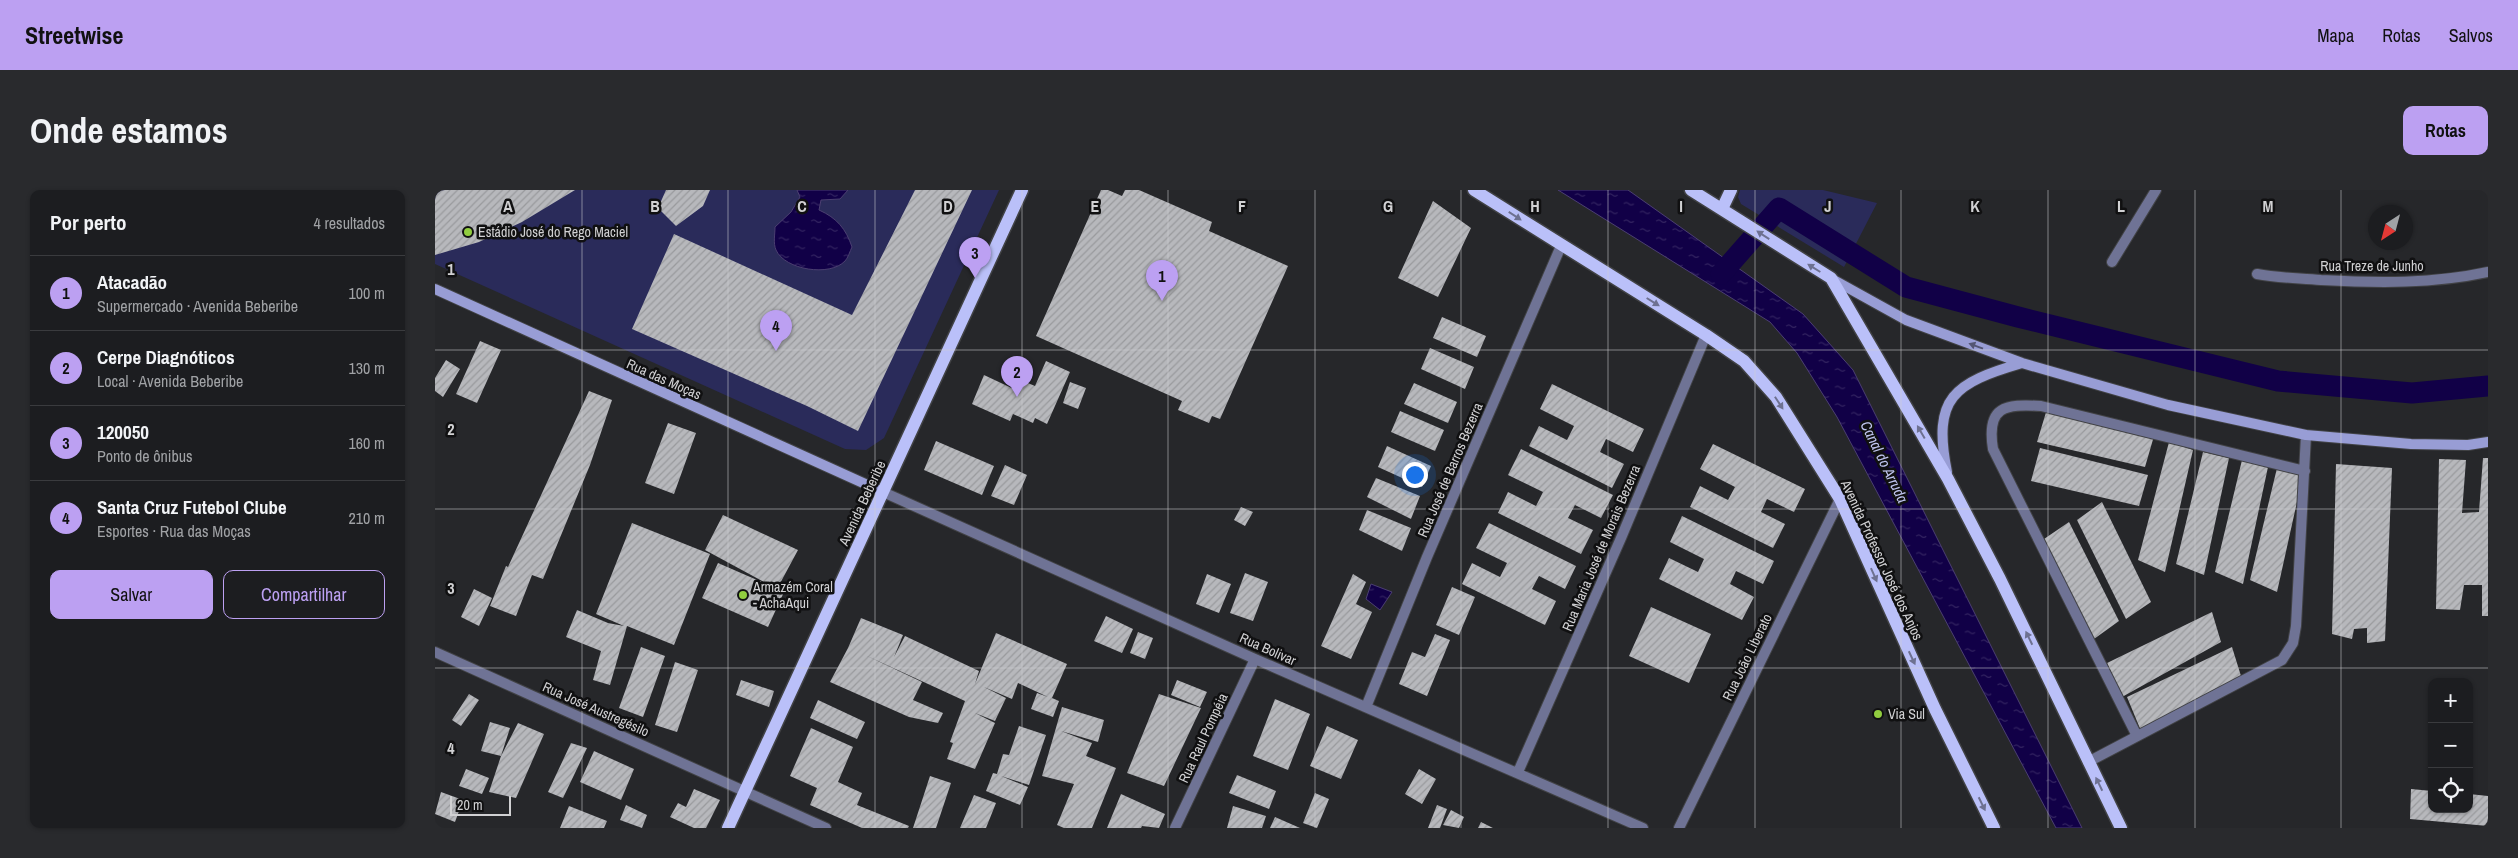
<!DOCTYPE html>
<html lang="pt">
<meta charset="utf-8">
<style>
:root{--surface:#1c1d20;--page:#292a2d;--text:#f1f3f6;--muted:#a0a2a5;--line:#3a3b3e;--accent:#bca0f2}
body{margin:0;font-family:"Archivo Narrow",sans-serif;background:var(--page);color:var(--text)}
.controls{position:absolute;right:15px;bottom:15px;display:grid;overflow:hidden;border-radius:10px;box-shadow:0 1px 4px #0004}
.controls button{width:45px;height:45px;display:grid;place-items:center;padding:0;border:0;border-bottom:1px solid var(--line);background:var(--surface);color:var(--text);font:25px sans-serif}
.compass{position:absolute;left:1933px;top:15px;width:45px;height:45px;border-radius:50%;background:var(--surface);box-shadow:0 1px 4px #0004;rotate:216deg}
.scale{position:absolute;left:15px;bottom:12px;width:61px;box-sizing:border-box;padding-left:5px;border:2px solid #d1d1d3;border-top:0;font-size:14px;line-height:18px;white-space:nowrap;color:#d1d1d3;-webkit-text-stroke:4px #101011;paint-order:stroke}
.you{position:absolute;left:979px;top:284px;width:18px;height:18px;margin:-12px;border:4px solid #fff;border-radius:50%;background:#1a73e8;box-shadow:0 0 0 8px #1a73e833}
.badge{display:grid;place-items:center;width:32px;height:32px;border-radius:50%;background:var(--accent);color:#111;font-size:16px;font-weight:700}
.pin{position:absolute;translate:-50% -41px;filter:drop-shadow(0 1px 2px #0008)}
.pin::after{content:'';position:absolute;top:26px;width:18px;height:15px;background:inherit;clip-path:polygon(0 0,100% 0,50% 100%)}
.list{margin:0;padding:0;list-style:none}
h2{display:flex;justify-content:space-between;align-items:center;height:65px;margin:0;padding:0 20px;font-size:21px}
h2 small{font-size:16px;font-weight:400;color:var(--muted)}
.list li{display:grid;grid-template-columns:32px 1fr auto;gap:15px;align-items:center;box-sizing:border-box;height:75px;padding:0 20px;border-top:1px solid var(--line)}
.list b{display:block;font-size:19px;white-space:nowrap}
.list p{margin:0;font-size:16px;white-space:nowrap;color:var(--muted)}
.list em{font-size:16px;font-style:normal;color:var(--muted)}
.actions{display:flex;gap:10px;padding:15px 20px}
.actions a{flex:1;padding:11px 0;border:1px solid var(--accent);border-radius:10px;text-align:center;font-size:18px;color:var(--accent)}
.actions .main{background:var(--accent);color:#111}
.icon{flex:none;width:28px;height:28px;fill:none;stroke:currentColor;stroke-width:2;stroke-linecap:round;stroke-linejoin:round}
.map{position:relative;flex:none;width:2053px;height:638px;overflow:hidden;border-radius:10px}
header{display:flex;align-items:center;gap:30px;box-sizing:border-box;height:70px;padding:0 25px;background:var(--accent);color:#111}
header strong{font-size:24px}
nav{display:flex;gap:28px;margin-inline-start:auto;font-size:18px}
.intro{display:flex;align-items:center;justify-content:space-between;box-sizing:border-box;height:120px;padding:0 30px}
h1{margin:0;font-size:35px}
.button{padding:12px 22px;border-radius:10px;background:var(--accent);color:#111;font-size:18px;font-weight:700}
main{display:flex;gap:30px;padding:0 30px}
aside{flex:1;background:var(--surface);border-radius:10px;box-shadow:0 1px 4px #0004}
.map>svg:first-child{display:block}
.park{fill:#2a2b5a}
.water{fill:url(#water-ripples);stroke:#4b3f71}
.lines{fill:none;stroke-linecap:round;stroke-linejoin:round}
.canal{stroke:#110047;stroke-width:21}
.building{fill:url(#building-hatch)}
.street-casing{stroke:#414245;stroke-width:12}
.secondary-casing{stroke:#414245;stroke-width:12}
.primary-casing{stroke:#414245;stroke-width:15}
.street{stroke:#6f7395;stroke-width:10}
.secondary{stroke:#989dd5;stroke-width:10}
.primary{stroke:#bac0f9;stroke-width:12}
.oneway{fill:#6e7191}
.oneway2{fill:#545673}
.grid{fill:none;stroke:#d1d1d3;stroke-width:1;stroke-opacity:0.55}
.poi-dot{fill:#91cd3f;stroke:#101011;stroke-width:2}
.labels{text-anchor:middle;stroke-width:5;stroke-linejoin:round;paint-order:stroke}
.poi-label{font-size:14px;fill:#d1d1d3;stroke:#101011;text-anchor:start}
.street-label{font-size:14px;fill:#d1d1d3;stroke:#101011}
.water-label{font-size:15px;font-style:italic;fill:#bec3ed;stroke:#101011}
.grid-label{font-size:16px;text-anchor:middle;font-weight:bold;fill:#d1d1d3;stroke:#101011;stroke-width:5;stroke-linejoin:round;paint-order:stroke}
</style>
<header>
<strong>Streetwise</strong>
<nav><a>Mapa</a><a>Rotas</a><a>Salvos</a></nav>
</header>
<div class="intro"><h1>Onde estamos</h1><a class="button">Rotas</a></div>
<main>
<aside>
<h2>Por perto<small>4 resultados</small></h2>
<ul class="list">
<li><span class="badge">1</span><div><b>Atacadão</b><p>Supermercado · Avenida Beberibe</p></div><em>100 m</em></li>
<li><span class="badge">2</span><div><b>Cerpe Diagnóticos</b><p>Local · Avenida Beberibe</p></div><em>130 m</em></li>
<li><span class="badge">3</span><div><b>120050</b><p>Ponto de ônibus</p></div><em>160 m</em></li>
<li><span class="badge">4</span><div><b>Santa Cruz Futebol Clube</b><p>Esportes · Rua das Moças</p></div><em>210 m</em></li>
</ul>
<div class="actions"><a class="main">Salvar</a><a>Compartilhar</a></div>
</aside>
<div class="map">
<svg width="2053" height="638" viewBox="0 0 2053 638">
<defs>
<pattern id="water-ripples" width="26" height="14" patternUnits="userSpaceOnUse" patternTransform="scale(1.25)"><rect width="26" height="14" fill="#110047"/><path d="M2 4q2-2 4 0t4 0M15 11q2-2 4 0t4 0" fill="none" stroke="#332461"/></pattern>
<pattern id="building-hatch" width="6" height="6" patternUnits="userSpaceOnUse" patternTransform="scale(1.25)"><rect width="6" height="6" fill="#b7b8bc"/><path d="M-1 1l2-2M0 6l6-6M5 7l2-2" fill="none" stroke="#999a9d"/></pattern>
</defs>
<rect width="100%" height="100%" fill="#26272a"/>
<path class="park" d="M 0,0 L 564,0 L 449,248 L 431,260 L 410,259 L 0,74 Z
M 1305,0 L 1388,0 L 1442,13 L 1409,77 L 1306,14 L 1303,7 Z"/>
<path class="water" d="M 362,0 L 413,0 L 405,9 L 386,10 L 384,20 C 402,28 411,39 417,57 C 415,61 413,68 410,71 C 395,87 350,80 341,60 C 338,53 340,45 340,37 L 356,22 L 365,7 Z
M 1123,0 L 1193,0 L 1368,124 L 1418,180 L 1647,638 L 1621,638 L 1402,227 L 1362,163 L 1335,132 Z
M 936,394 L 957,402 L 945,420 L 931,409 Z"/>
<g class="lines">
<path class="canal" d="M 1286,84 L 1344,18 L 1471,97 L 1583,127 L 1843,191 L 1977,203 L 2053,196"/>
</g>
<path class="building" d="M 0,0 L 140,0 L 87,32 L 44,52 L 0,65 Z
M 231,0 L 275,0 L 268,16 L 241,36 L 223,18 Z
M 480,0 L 537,0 L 423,241 L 372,216 L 197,139 L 239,44 L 417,125 Z
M 666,0 L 673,0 L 687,6 L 690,0 L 704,0 L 777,32 L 774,41 L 853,76 L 785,229 L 777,226 L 774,233 L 743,220 L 747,211 L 601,146 Z
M 998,11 L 1036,38 L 1003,107 L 963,88 Z
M 1007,127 L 1051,146 L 1042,167 L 998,148 Z
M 45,151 L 66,160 L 42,213 L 21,204 Z
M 995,158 L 1039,177 L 1030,199 L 986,179 Z
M 11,170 L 25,179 L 8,207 L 0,201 L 0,188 Z
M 611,171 L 635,182 L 612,234 L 600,228 L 598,233 L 578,224 L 575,231 L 537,214 L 549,185 L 583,201 L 588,191 L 600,196 Z
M 635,192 L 651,198 L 643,219 L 628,213 Z
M 979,193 L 1022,212 L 1013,233 L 969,214 Z
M 1117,194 L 1209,239 L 1198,262 L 1171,249 L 1165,262 L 1189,274 L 1177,298 L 1094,256 L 1104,236 L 1132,250 L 1139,236 L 1105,219 Z
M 154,201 L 177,210 L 155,275 L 108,389 L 97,385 L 81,426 L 55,416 L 71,376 L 73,377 Z
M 1612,219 L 1719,246 L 1710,277 L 1602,252 Z
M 965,221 L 1009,240 L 1000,261 L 956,242 Z
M 233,233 L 261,243 L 239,304 L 210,293 Z
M 501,251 L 559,276 L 547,305 L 489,280 Z
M 1734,252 L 1758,260 L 1730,382 L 1703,370 Z
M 1278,254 L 1370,299 L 1359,322 L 1332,309 L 1326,322 L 1350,334 L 1338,358 L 1255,317 L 1265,296 L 1293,310 L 1300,297 L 1265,279 Z
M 952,256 L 996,276 L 987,297 L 943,277 Z
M 1605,258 L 1713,285 L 1704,316 L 1596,291 Z
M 1086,259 L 1178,305 L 1166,328 L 1140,315 L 1133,328 L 1158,340 L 1146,364 L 1063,323 L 1073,302 L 1101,316 L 1108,302 L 1073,285 Z
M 1768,262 L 1794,268 L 1769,385 L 1741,374 Z
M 2048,268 L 2053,268 L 2053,426 L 2047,426 L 2047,395 L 2029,395 L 2025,420 L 2001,419 L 2004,269 L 2031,270 L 2027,323 L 2044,322 Z
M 1807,270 L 1833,277 L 1808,394 L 1780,382 Z
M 1901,274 L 1957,278 L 1950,451 L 1932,453 L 1932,438 L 1919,439 L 1917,449 L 1897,444 Z
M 570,275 L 592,285 L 579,315 L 556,306 Z
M 1842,278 L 1868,285 L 1842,402 L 1815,390 Z
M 941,288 L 985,306 L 976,329 L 932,307 Z
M 1667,312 L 1716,412 L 1691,429 L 1642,330 Z
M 806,317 L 818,322 L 810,336 L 799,330 Z
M 932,320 L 976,338 L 967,361 L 924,340 Z
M 288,325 L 363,360 L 342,399 L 349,402 L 333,437 L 267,408 L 283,373 L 338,397 L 270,360 Z
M 1247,326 L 1339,371 L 1328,394 L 1301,381 L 1295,394 L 1319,407 L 1307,430 L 1224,389 L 1234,368 L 1263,382 L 1269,369 L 1235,352 Z
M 1634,332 L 1684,431 L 1659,449 L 1609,349 Z
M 197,333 L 275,364 L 239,455 L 192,436 L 175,495 L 158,490 L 166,461 L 131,447 L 142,420 L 173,433 L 189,436 L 161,424 Z
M 1054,333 L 1141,376 L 1130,399 L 1104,386 L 1097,399 L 1121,411 L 1110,435 L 1027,394 L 1037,373 L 1065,387 L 1072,373 L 1041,358 Z
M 810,383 L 833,392 L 818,431 L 795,423 Z
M 772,384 L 796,394 L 784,423 L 761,414 Z
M 918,384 L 931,392 L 921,414 L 937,422 L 916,469 L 886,456 Z
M 1017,397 L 1040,407 L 1024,445 L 1001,435 Z
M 39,399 L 57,408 L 44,436 L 26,427 Z
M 1216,417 L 1276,444 L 1254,493 L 1194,466 Z
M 1777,422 L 1786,452 L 1687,507 L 1672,473 Z
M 671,426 L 698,439 L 687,463 L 659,451 Z
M 426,428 L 468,445 L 459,467 L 470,446 L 544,481 L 540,494 L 561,443 L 632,474 L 617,508 L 624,511 L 618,527 L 596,519 L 602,503 L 613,507 L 583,493 L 577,509 L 549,497 L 571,508 L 560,531 L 540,523 L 560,533 L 540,579 L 512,569 L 518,553 L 515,552 L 530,511 L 430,465 L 487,492 L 478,510 L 508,523 L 503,533 L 474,527 L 395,492 L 413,458 Z
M 703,442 L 718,448 L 710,469 L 695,463 Z
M 1000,444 L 1015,450 L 992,506 L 964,494 L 977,462 L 990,467 Z
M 206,457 L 230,466 L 208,527 L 184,518 Z
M 1797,457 L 1806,486 L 1706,541 L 1692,507 Z
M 240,472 L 263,480 L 242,542 L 220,535 Z
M 306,490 L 339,501 L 334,517 L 301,505 Z
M 742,490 L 772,502 L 765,517 L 736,505 Z
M 34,504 L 44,510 L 26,536 L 17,530 Z
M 724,504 L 766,518 L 729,596 L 692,583 Z
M 840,509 L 875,524 L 853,580 L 818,566 Z
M 383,510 L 430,532 L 422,549 L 375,528 Z
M 627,517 L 669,530 L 663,552 L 626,541 L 657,553 L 651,566 L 681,578 L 657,638 L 629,638 L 622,635 L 639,594 L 607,586 Z
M 55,532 L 75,538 L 66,566 L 46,561 Z
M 83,533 L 109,544 L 81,608 L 54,602 L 66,566 Z
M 584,536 L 611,545 L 594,595 L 566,586 L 593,597 L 585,615 L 551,601 L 558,583 L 562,584 L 568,564 L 574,565 Z
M 892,536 L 923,550 L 906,589 L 875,576 Z
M 376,538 L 418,557 L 403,592 L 427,603 L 422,615 L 474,636 L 473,638 L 427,638 L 375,615 L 382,598 L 355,586 Z
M 136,553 L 152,558 L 128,608 L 113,602 Z
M 159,561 L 199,579 L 186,610 L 145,592 Z
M 31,579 L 54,588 L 47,604 L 24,596 Z
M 984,579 L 1001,589 L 987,614 L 970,604 Z
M 802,585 L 841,601 L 834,619 L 794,603 Z
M 495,586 L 516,593 L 501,638 L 478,638 Z
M 259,599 L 285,610 L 271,638 L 259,638 L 235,627 L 243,613 L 251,617 Z
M 1976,599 L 1997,601 L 1997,619 L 2034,619 L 2034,604 L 2053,606 L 2053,636 L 1975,629 Z
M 6,602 L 28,610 L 20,632 L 0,624 Z
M 880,603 L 894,609 L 882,638 L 868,633 Z
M 686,604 L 730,624 L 724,638 L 707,636 L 706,638 L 672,638 Z
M 539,605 L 561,613 L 551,638 L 525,638 Z
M 191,615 L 212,625 L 207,638 L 185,630 Z
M 1002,615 L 1012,619 L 1005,638 L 993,638 Z
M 134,616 L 172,631 L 169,638 L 125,638 Z
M 798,616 L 831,626 L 827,638 L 792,638 Z
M 1016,620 L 1029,627 L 1024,638 L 1008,635 Z
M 840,627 L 865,638 L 835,638 Z
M 1046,632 L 1058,638 L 1043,638 Z"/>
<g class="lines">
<g class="street-casing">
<path id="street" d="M 1677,72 L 1721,0
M 1822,84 C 1843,88 1864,88 1886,90 C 1942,93 1998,94 2053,82
M 448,302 L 820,469 L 1208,638
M 0,462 L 391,638
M 931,517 L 992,367 L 1126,56
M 1702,546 L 1558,259 C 1551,216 1570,214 1606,216 L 1870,281
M 1653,572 L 1847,470 L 1858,453 L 1861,436 L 1871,245
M 1083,582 L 1186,348 L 1271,145
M 740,638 L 820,469
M 1244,638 L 1405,309"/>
</g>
<g class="secondary-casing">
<path id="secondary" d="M 1397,89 L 1471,130 L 1587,173 L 1733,215 L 1871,245 L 1976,254 L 2033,255 L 2053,252
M 0,99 L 448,302
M 1512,282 C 1497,207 1519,193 1587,173"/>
</g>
<g class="primary-casing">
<path id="primary" d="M 1039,0 L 1271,145 L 1309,171 L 1341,207 L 1405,309 L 1500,519 L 1559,638
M 1256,0 L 1396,88 L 1513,289 L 1565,389 L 1686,638
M 1287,19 L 1296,0
M 293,638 L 587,0"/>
</g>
<use href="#street" class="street"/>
<use href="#secondary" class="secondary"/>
<use href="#primary" class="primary"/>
</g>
<defs><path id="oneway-solid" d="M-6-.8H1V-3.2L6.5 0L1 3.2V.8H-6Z" transform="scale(1.25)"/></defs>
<g class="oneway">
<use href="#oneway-solid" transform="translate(1080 26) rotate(33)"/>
<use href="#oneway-solid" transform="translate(1328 45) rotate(-147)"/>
<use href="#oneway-solid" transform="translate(1379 78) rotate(-148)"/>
<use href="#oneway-solid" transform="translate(1218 112) rotate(32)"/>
<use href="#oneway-solid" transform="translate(1344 213) rotate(57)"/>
<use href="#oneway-solid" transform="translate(1486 242) rotate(-120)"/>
<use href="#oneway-solid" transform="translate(1439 385) rotate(66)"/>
<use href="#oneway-solid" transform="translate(1594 448) rotate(-116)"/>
<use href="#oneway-solid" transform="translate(1477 468) rotate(65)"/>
<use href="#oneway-solid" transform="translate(1664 594) rotate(-116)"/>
<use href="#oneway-solid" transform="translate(1547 614) rotate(64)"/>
</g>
<use class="oneway2" href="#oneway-solid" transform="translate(1541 156) rotate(-160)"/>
<path class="grid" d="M 147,0 L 147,638M 293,0 L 293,638M 440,0 L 440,638M 587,0 L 587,638M 733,0 L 733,638M 880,0 L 880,638M 1026,0 L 1026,638M 1173,0 L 1173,638M 1320,0 L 1320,638M 1466,0 L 1466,638M 1613,0 L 1613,638M 1760,0 L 1760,638M 1906,0 L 1906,638M 0,160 L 2053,160M 0,319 L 2053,319M 0,478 L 2053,478"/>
<g class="poi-dot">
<circle cx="33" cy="42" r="5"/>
<circle cx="308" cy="405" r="5"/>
<circle cx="1443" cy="524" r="5"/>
</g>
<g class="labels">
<g class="poi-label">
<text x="43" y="47">Estádio José do Rego Maciel</text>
<text x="318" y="402">Armazém Coral<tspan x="318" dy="16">- AchaAqui</tspan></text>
<text x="1453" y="529">Via Sul</text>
</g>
<g class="street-label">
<text x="1937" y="81">Rua Treze de Junho</text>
<text transform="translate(229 189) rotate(24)" y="5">Rua das Moças</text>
<text transform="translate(1015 280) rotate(-67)" y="5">Rua José de Barros Bezerra</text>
<text transform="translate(427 313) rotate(-65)" y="5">Avenida Beberibe</text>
<text transform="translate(1166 358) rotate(-67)" y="5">Rua Maria José de Morais Bezerra</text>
<text transform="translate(1447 370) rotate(65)" y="5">Avenida Professor José dos Anjos</text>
<text transform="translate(833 459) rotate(24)" y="5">Rua Bolivar</text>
<text transform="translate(1312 467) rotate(-64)" y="5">Rua João Liberato</text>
<text transform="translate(161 519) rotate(24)" y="5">Rua José Austregésilo</text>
<text transform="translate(768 548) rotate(-65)" y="5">Rua Raul Pompéia</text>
</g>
<g class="water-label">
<text transform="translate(1449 272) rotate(64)" y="5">Canal do Arruda</text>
</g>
</g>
<g class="grid-label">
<text x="73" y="22">A</text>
<text x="220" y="22">B</text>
<text x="367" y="22">C</text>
<text x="513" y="22">D</text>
<text x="660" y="22">E</text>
<text x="807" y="22">F</text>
<text x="953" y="22">G</text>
<text x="1100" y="22">H</text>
<text x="1246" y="22">I</text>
<text x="1393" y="22">J</text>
<text x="1540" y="22">K</text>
<text x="1686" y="22">L</text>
<text x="1833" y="22">M</text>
<text x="16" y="85">1</text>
<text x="16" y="245">2</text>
<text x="16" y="404">3</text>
<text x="16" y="564">4</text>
</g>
</svg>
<div class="controls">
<button>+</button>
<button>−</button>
<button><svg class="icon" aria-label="locate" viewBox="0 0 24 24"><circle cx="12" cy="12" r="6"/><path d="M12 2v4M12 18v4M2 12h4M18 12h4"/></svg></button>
</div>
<svg class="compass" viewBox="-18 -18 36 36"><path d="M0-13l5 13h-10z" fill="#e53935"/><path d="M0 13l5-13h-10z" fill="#a0a2a5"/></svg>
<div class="scale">20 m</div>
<div class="you"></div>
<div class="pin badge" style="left:727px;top:111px">1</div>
<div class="pin badge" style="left:582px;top:207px">2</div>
<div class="pin badge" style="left:540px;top:88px">3</div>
<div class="pin badge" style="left:341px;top:161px">4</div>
</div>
</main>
